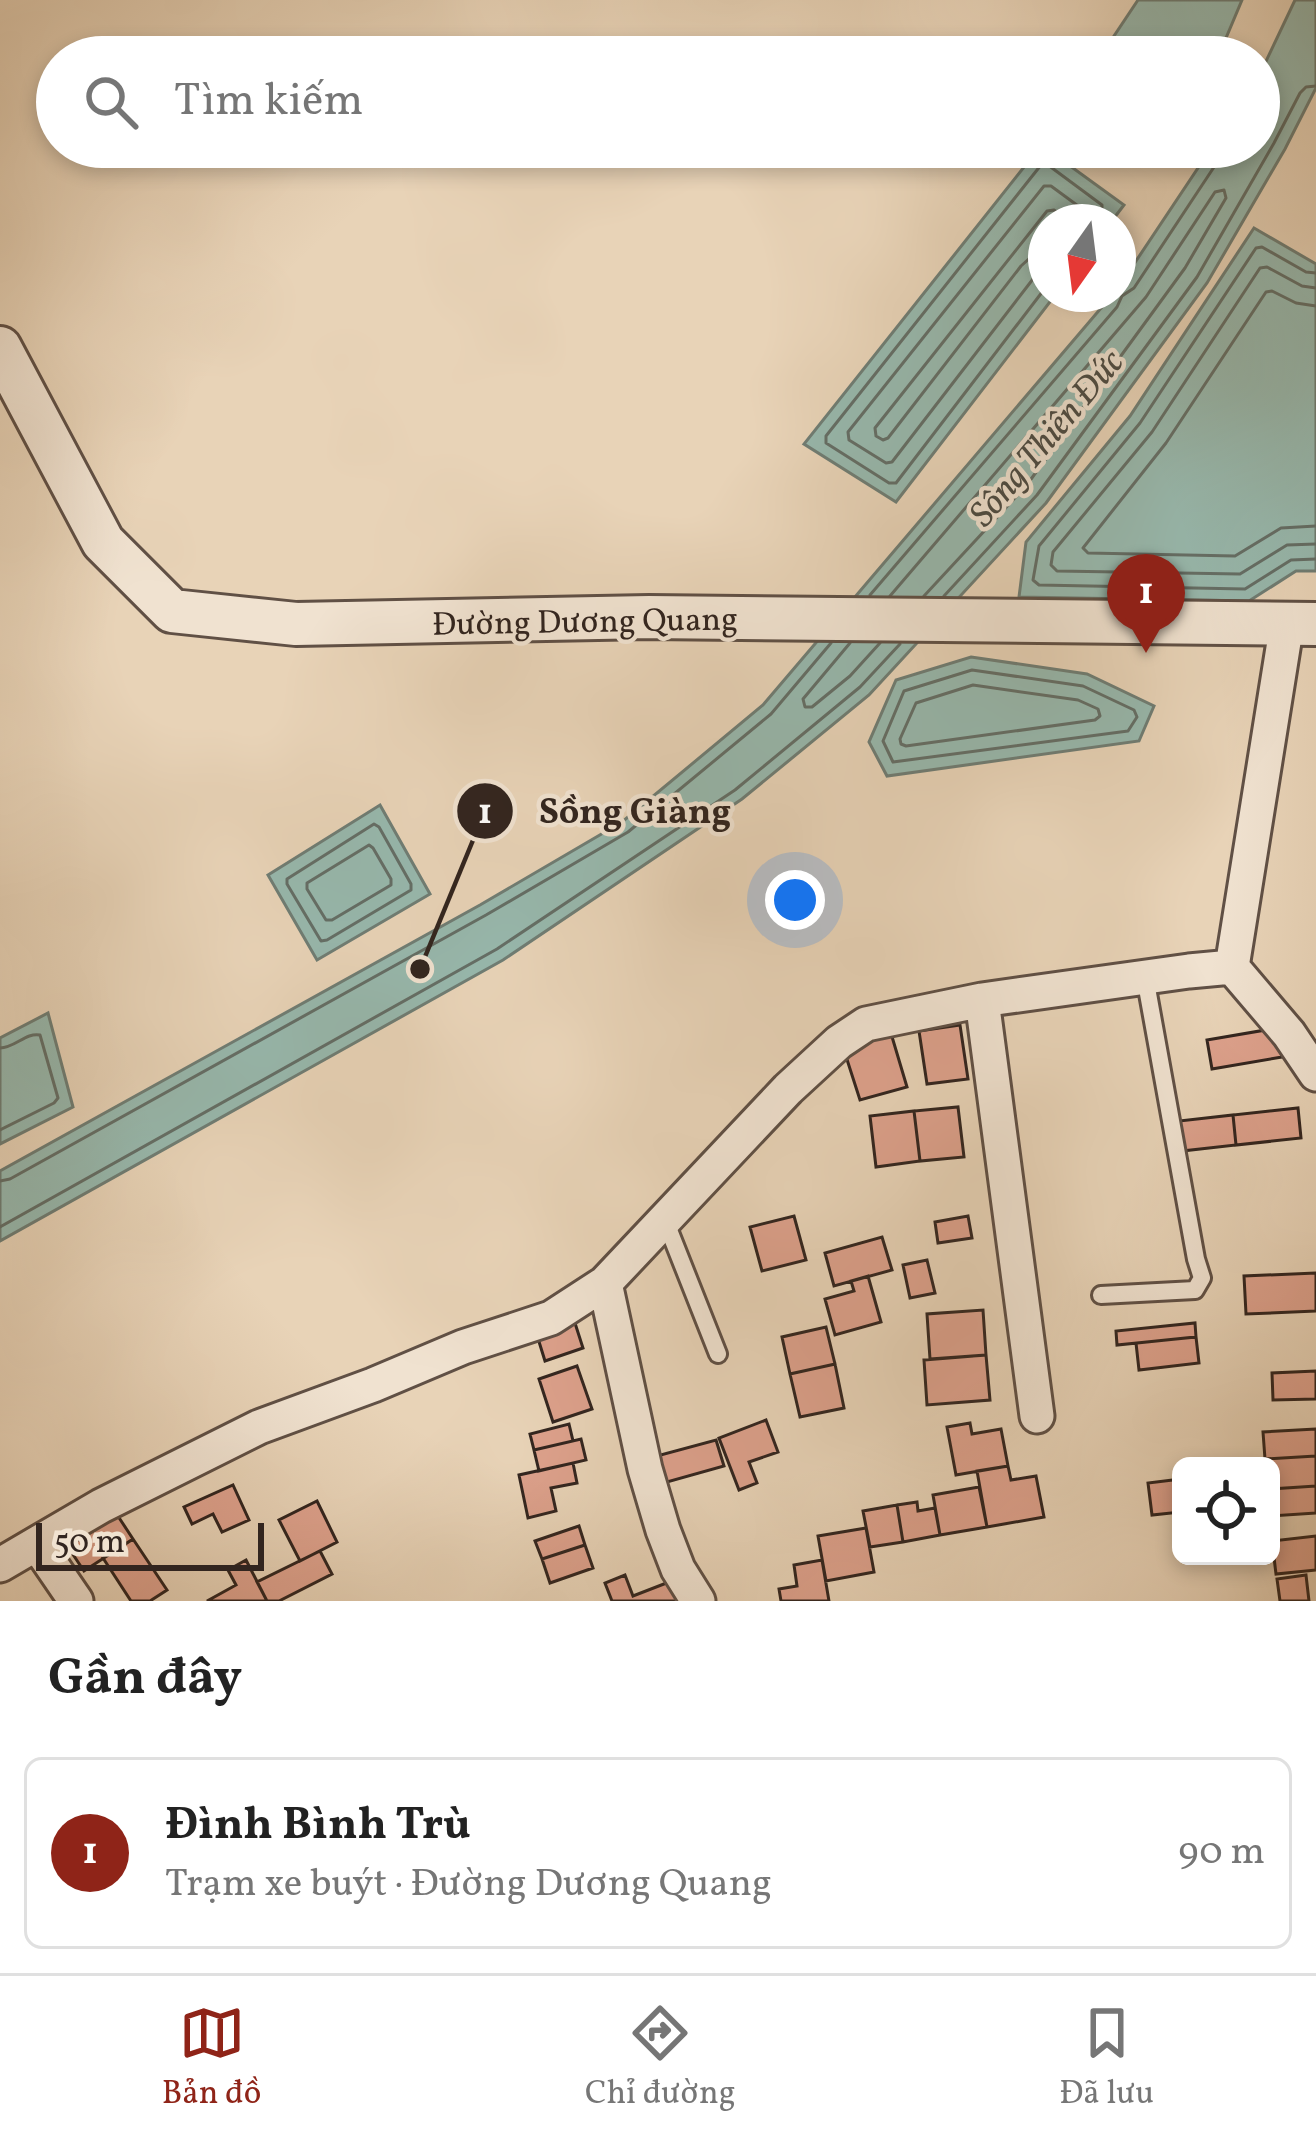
<!DOCTYPE html>
<html lang="vi">
<meta charset="utf-8">
<style>
:root{--surface:#fff;--page:#f2f2f2;--text:#222;--muted:#767676;--line:#e0e0e0;--accent:#8f2418}
body{margin:0;font-family:Vollkorn,serif;background:var(--page);color:var(--text)}
.controls{position:absolute;right:36px;bottom:36px;display:grid;overflow:hidden;border-radius:18px;box-shadow:0 6px 18px #0003}
.controls button{width:108px;height:108px;display:grid;place-items:center;padding:0;border:0;border-bottom:3px solid var(--line);background:var(--surface);color:var(--text);font:60px sans-serif}
.compass{position:absolute;left:1028px;top:204px;width:108px;height:108px;border-radius:50%;background:var(--surface);box-shadow:0 6px 18px #0003;rotate:194deg}
.scale{position:absolute;left:36px;bottom:30px;width:228px;box-sizing:border-box;padding-left:12px;border:6px solid #32251f;border-top:0;font-size:33px;line-height:42px;white-space:nowrap;color:#32251f;-webkit-text-stroke:9px #f0e2d0;paint-order:stroke}
.you{position:absolute;left:795px;top:900px;width:42px;height:42px;margin:-30px;border:9px solid #fff;border-radius:50%;background:#1a73e8;box-shadow:0 0 0 18px #1a73e833}
.badge{display:grid;place-items:center;width:78px;height:78px;border-radius:50%;background:var(--accent);color:#fff;font-size:39px;font-weight:700}
.pin{position:absolute;translate:-50% -99px;filter:drop-shadow(0 3px 6px #0008)}
.pin::after{content:'';position:absolute;top:63px;width:42px;height:36px;background:inherit;clip-path:polygon(0 0,100% 0,50% 100%)}
.list{margin:0;padding:0;list-style:none}
h2{display:flex;justify-content:space-between;align-items:center;height:156px;margin:0;padding:0 48px;font-size:51px}
h2 small{font-size:39px;font-weight:400;color:var(--muted)}
.list li{display:grid;grid-template-columns:78px 1fr auto;gap:36px;align-items:center;box-sizing:border-box;height:192px;margin:0 24px 24px;padding:0 24px;border:3px solid var(--line);border-radius:18px}
.list b{display:block;font-size:45px;white-space:nowrap}
.list p{margin:0;font-size:39px;white-space:nowrap;color:var(--muted)}
.list em{font-size:39px;font-style:normal;color:var(--muted)}
.icon{flex:none;width:66px;height:66px;fill:none;stroke:currentColor;stroke-width:2;stroke-linecap:round;stroke-linejoin:round}
.map{position:relative;flex:none;width:1316px;height:1601px;overflow:hidden}
.search{position:absolute;background:var(--surface);box-shadow:0 6px 18px #0003;left:36px;right:36px;top:36px;height:132px;display:flex;align-items:center;gap:30px;box-sizing:border-box;padding:0 42px;border-radius:66px;color:var(--muted);font-size:45px}
.sheet{height:372px;background:var(--surface)}
nav{display:flex;justify-content:space-around;align-items:center;box-sizing:border-box;height:168px;border-top:3px solid var(--line);background:var(--surface);font-size:33px;color:var(--muted)}
nav a{display:grid;justify-items:center;gap:6px}
nav .on{color:var(--accent)}
.map>svg:first-child{display:block}
.water{fill:#97b8ad;stroke:#6f7d74;stroke-width:3}
.lines{fill:none;stroke-linecap:round;stroke-linejoin:round}
.shore{stroke:#646e66;stroke-width:3}
.building{fill:#dda18c;stroke:#32251f;stroke-width:3}
.service-casing{stroke:#605045;stroke-width:22}
.minor-casing{stroke:#605045;stroke-width:39}
.tertiary-casing{stroke:#605045;stroke-width:48}
.service{stroke:#f0e2d0;stroke-width:16}
.minor{stroke:#f0e2d0;stroke-width:33}
.tertiary{stroke:#f0e2d0;stroke-width:42}
.labels{text-anchor:middle;stroke-width:9;stroke-linejoin:round;paint-order:stroke}
.street-label{font-size:33px;fill:#32251f;stroke:#f0e2d0}
.water-label{font-size:36px;font-style:italic;fill:#4b4a42;stroke:#f0e2d0}
.leader{fill:none;stroke:#32251f;stroke-width:4.5}
.callout-dot{fill:#32251f;stroke:#f0e2d0;stroke-width:4.5}
.mark-label{font-size:36px;text-anchor:middle;font-weight:bold;fill:#fff}
.callout-label{font-size:36px;text-anchor:middle;font-weight:bold;fill:#32251f;stroke:#f0e2d0;stroke-width:9;stroke-linejoin:round;paint-order:stroke}
</style>
<div class="map">
<svg width="1316" height="1601" viewBox="0 0 1316 1601">
<rect width="100%" height="100%" fill="#e8d3b7"/>
<filter id="stains"><feTurbulence type="fractalNoise" baseFrequency=".00167" numOctaves="4"/><feColorMatrix values="0 0 0 0 .2 0 0 0 0 .09 0 0 0 0 .02 0 0 0 .5 -.17"/></filter>
<radialGradient id="worn" r=".72"><stop offset=".6" stop-color="#630" stop-opacity="0"/><stop offset="1" stop-color="#630" stop-opacity=".3"/></radialGradient>
<path class="water" d="M 1138,0 L 1242,0 L 1218,57 L 1100,57 Z
M 1295,0 L 1316,0 L 1316,88 L 1285,149 L 1207,283 L 1046,503 L 869,695 L 742,799 L 503,960 L 0,1241 L 0,1171 L 480,905 L 622,822 L 763,705 L 1113,294 L 1118,294 L 1118,288 L 1212,147 L 1259,147 L 1259,76 Z
M 1040,147 L 1044,147 L 1124,205 L 1111,222 L 1046,222 L 1046,294 L 1056,294 L 896,502 L 804,444 Z
M 1254,228 L 1316,264 L 1316,571 L 1296,571 L 1249,601 L 1019,597 L 1026,542 L 1130,416 Z
M 971,657 L 1087,674 L 1154,706 L 1139,741 L 887,776 L 869,742 L 896,680 Z
M 380,805 L 430,894 L 317,960 L 268,875 Z
M 48,1013 L 73,1107 L 0,1144 L 0,1038 Z"/>
<g class="lines">
<path class="shore" d="M 1046,250 L 1032,256 L 1021,266 L 888,438 L 883,440 L 876,436 L 875,428 L 1047,211 L 1054,210 L 1069,222
M 1046,269 L 1033,279 L 892,462 L 886,463 L 849,440 L 848,432 L 1044,186 L 1051,186 L 1085,211 L 1087,222
M 1316,273 L 1306,272 L 1262,247 L 1256,248 L 1140,423 L 1039,546 L 1033,580 L 1039,585 L 1245,589 L 1291,560 L 1316,559
M 1046,287 L 896,483 L 889,483 L 826,443 L 826,436 L 1041,165 L 1048,165 L 1102,205 L 1102,222
M 1316,288 L 1302,286 L 1267,267 L 1260,268 L 1152,432 L 1053,552 L 1051,565 L 1057,571 L 1240,574 L 1287,545 L 1316,544
M 1316,306 L 1296,303 L 1272,291 L 1266,292 L 1166,443 L 1083,548 L 1088,553 L 1235,556 L 1281,528 L 1316,526
M 870,595 L 1117,307 L 1122,296 L 1134,288 L 1220,158 L 1221,147
M 890,596 L 1146,297 L 1215,192 L 1224,190 L 1226,198 L 1185,268 L 1026,486 L 924,596
M 944,596 L 1037,495 L 1197,277 L 1274,143 L 1300,93 L 1306,87 L 1316,86
M 850,643 L 803,699 L 805,707 L 812,707 L 850,676 L 880,643
M 972,670 L 1083,686 L 1134,710 L 1137,717 L 1128,731 L 893,762 L 883,741 L 904,691 Z
M 973,685 L 1078,700 L 1098,709 L 1100,716 L 1095,720 L 906,746 L 901,744 L 900,739 L 916,703 Z
M 374,824 L 379,827 L 411,884 L 411,890 L 327,940 L 321,941 L 287,884 L 287,879 Z
M 369,845 L 373,848 L 391,879 L 391,885 L 332,920 L 326,920 L 307,889 L 307,883 Z
M 0,1048 C 15,1048 26,1032 40,1035 L 58,1098 L 54,1103 L 0,1130
M 0,1181 L 10,1179 L 486,915 L 628,832 L 771,714 L 831,643
M 0,1227 L 497,949 L 735,790 L 860,687 L 900,644"/>
</g>
<path class="building" d="M 960,1025 L 968,1079 L 927,1084 L 919,1031 Z
M 1277,1028 L 1282,1057 L 1212,1069 L 1207,1040 Z
M 890,1030 L 907,1087 L 860,1100 L 842,1044 Z
M 958,1107 L 964,1157 L 920,1161 L 914,1111 Z
M 1298,1108 L 1301,1138 L 1236,1145 L 1233,1115 Z
M 914,1111 L 920,1161 L 876,1167 L 870,1116 Z
M 1233,1115 L 1236,1145 L 1182,1151 L 1179,1121 Z
M 794,1216 L 806,1260 L 762,1271 L 750,1227 Z
M 968,1216 L 972,1238 L 938,1243 L 935,1222 Z
M 882,1237 L 892,1270 L 834,1286 L 825,1253 Z
M 927,1260 L 935,1293 L 910,1298 L 903,1265 Z
M 1316,1273 L 1316,1311 L 1246,1314 L 1244,1276 Z
M 868,1276 L 881,1322 L 835,1335 L 825,1299 L 854,1291 L 851,1281 Z
M 983,1310 L 986,1355 L 930,1359 L 927,1314 Z
M 574,1320 L 583,1348 L 545,1361 L 536,1332 Z
M 1195,1323 L 1196,1337 L 1117,1345 L 1116,1331 Z
M 826,1327 L 835,1364 L 790,1374 L 782,1337 Z
M 1196,1337 L 1199,1363 L 1139,1370 L 1136,1343 Z
M 986,1355 L 990,1400 L 927,1405 L 924,1360 Z
M 835,1364 L 844,1408 L 800,1417 L 790,1374 Z
M 577,1366 L 592,1409 L 553,1422 L 539,1379 Z
M 1316,1371 L 1316,1399 L 1273,1400 L 1272,1373 Z
M 766,1420 L 778,1452 L 749,1462 L 757,1483 L 739,1490 L 719,1438 Z
M 970,1423 L 972,1434 L 1001,1429 L 1008,1466 L 956,1475 L 947,1427 Z
M 569,1424 L 573,1441 L 534,1450 L 530,1434 Z
M 1316,1429 L 1316,1456 L 1265,1459 L 1263,1432 Z
M 581,1439 L 586,1460 L 539,1471 L 534,1450 Z
M 716,1440 L 724,1466 L 660,1484 L 653,1457 Z
M 1316,1456 L 1316,1486 L 1271,1489 L 1271,1466 L 1266,1466 L 1265,1459 Z
M 573,1463 L 577,1483 L 551,1488 L 556,1511 L 528,1518 L 519,1475 Z
M 1008,1466 L 1011,1480 L 1036,1476 L 1044,1517 L 987,1527 L 977,1471 Z
M 1181,1479 L 1181,1512 L 1152,1515 L 1148,1483 Z
M 233,1485 L 249,1520 L 222,1532 L 213,1514 L 192,1524 L 184,1507 Z
M 1316,1486 L 1316,1513 L 1271,1516 L 1271,1489 Z
M 979,1487 L 987,1527 L 940,1535 L 933,1495 Z
M 317,1501 L 337,1542 L 300,1561 L 279,1520 Z
M 917,1502 L 918,1511 L 935,1508 L 940,1535 L 903,1542 L 897,1505 Z
M 897,1505 L 903,1542 L 870,1547 L 863,1511 Z
M 112,1507 L 133,1539 L 84,1571 L 62,1538 Z
M 579,1526 L 585,1545 L 542,1559 L 535,1541 Z
M 866,1528 L 874,1572 L 826,1581 L 818,1536 Z
M 1316,1536 L 1316,1570 L 1276,1574 L 1272,1541 Z
M 133,1539 L 167,1590 L 150,1601 L 131,1601 L 103,1558 Z
M 585,1545 L 593,1568 L 550,1583 L 542,1559 Z
M 320,1551 L 332,1574 L 279,1601 L 267,1601 L 257,1582 Z
M 246,1560 L 267,1601 L 207,1601 L 236,1585 L 228,1570 Z
M 822,1560 L 829,1601 L 781,1601 L 779,1589 L 797,1586 L 794,1565 Z
M 625,1575 L 633,1596 L 669,1582 L 677,1601 L 612,1601 L 605,1583 Z
M 1306,1575 L 1309,1601 L 1280,1601 L 1277,1579 Z"/>
<g class="lines">
<g class="service-casing">
<path id="service" d="M 665,1220 L 718,1354
M 1101,1295 L 1195,1290 L 1202,1278 L 1196,1259 L 1145,977"/>
</g>
<g class="minor-casing">
<path id="minor" d="M 1287,623 L 1232,967 L 1289,1034 L 1316,1074
M 982,1000 L 1037,1416
M 605,1283 L 645,1469 L 663,1530 L 678,1569 L 698,1601
M 37,1544 L 76,1601
M 0,1565 L 101,1506 L 259,1427 L 373,1385 L 463,1347 L 551,1318 L 605,1283 L 788,1089 L 839,1042 L 866,1024 L 982,1000 L 1189,971 L 1232,967"/>
</g>
<g class="tertiary-casing">
<path id="tertiary" d="M 0,348 L 103,542 L 172,611 L 296,624 L 649,617 L 1316,624"/>
</g>
<use href="#service" class="service"/>
<use href="#minor" class="minor"/>
<use href="#tertiary" class="tertiary"/>
</g>
<g class="labels">
<g class="street-label">
<text transform="translate(585 620) rotate(-1)" y="12">Đường Dương Quang</text>
</g>
<g class="water-label">
<text transform="translate(1045 437) rotate(-50)" y="13">Sông Thiên Đức</text>
</g>
</g>
<path class="leader" d="M420 969L485 811"/>
<g class="callout-dot">
<circle cx="420" cy="969" r="12"/>
<circle cx="485" cy="811" r="30"/>
</g>
<g class="mark-label">
<text x="485" y="823">1</text>
</g>
<g class="callout-label">
<text x="635" y="823">Sồng Giàng</text>
</g>
<rect width="100%" height="100%" filter="url(#stains)"/>
<rect width="100%" height="100%" fill="url(#worn)"/>
</svg>
<div class="controls">
<button><svg class="icon" aria-label="locate" viewBox="0 0 24 24"><circle cx="12" cy="12" r="6"/><path d="M12 2v4M12 18v4M2 12h4M18 12h4"/></svg></button>
</div>
<svg class="compass" viewBox="-18 -18 36 36"><path d="M0-13l5 13h-10z" fill="#e53935"/><path d="M0 13l5-13h-10z" fill="#767676"/></svg>
<div class="scale">50 m</div>
<div class="you"></div>
<div class="pin badge" style="left:1146px;top:653px">1</div>
<div class="search"><svg class="icon" aria-label="search" viewBox="0 0 24 24"><circle cx="10" cy="10" r="6"/><path d="M15 15l6 6"/></svg>Tìm kiếm</div>
</div>
<section class="sheet">
<h2>Gần đây<small></small></h2>
<ul class="list">
<li><span class="badge">1</span><div><b>Đình Bình Trù</b><p>Trạm xe buýt · Đường Dương Quang</p></div><em>90 m</em></li>
</ul>
</section>
<nav>
<a class="on"><svg class="icon" aria-label="map" viewBox="0 0 24 24"><path d="M3 6l6-2 6 2 6-2v14l-6 2-6-2-6 2zM9 4v14M15 6v14"/></svg>Bản đồ</a>
<a><svg class="icon" aria-label="directions" viewBox="0 0 24 24"><path d="M12 3l9 9-9 9-9-9zM9 14v-3h6M13 9l2 2-2 2"/></svg>Chỉ đường</a>
<a><svg class="icon" aria-label="saved" viewBox="0 0 24 24"><path d="M7 4h10v16l-5-4-5 4z"/></svg>Đã lưu</a>
</nav>
